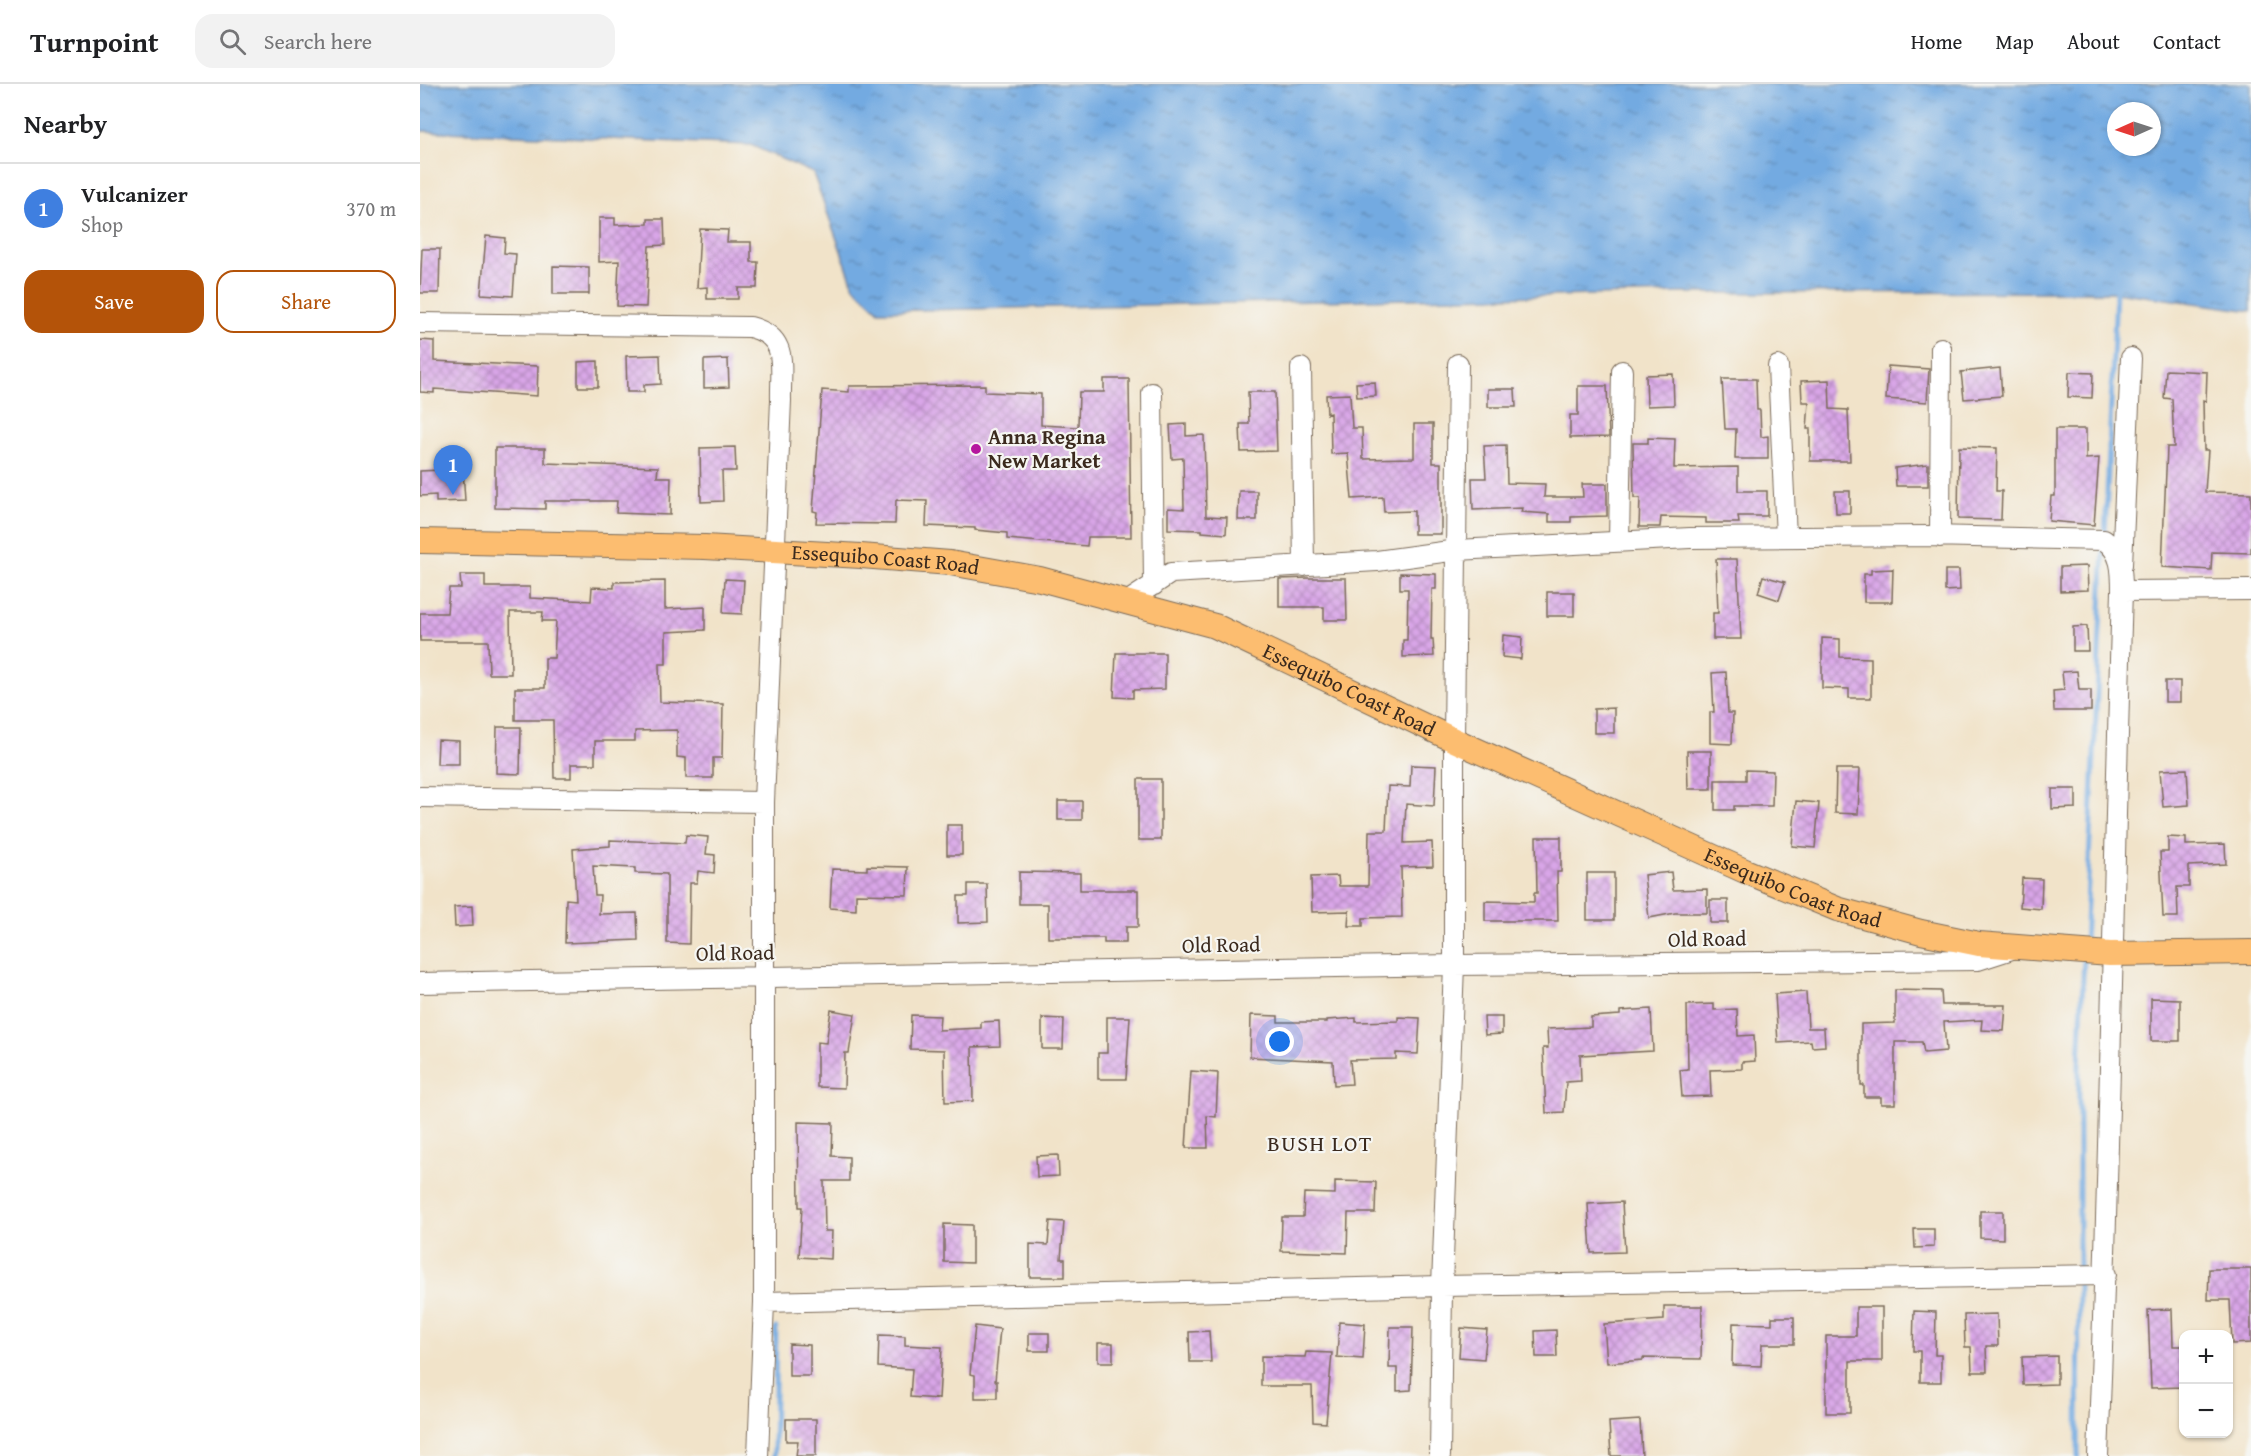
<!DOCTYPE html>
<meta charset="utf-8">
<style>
:root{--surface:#fff;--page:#f2f2f2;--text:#202124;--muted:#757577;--line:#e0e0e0;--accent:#b45309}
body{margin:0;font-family:"Gentium Book Plus",serif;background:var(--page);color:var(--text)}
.controls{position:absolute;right:18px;bottom:18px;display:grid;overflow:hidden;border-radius:12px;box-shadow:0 2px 4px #0004}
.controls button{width:54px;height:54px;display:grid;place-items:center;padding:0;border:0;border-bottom:2px solid var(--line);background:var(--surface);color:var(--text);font:30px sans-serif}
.compass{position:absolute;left:1687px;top:18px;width:54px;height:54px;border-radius:50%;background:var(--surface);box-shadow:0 2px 4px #0004;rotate:267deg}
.you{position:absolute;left:860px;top:958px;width:21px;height:21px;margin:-15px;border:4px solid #fff;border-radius:50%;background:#1a73e8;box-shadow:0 0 0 9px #1a73e833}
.badge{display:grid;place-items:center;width:39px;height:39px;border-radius:50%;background:var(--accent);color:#fff;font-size:20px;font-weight:700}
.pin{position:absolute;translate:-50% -50px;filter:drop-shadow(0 2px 3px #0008)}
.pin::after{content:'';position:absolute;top:32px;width:21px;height:18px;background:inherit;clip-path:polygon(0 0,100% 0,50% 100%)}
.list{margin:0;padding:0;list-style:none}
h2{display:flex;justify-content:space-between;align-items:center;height:78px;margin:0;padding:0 24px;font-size:26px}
h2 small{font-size:20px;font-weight:400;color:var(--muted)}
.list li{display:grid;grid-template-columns:39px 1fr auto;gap:18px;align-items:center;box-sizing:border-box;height:90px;padding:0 24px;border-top:2px solid var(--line)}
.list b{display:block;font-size:22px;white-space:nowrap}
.list p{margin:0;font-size:20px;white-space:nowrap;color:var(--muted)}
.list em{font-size:20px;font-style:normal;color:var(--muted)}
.actions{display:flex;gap:12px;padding:18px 24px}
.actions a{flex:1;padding:14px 0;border:2px solid var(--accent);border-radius:18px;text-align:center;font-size:21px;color:var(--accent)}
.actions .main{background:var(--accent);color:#fff}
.icon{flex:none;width:33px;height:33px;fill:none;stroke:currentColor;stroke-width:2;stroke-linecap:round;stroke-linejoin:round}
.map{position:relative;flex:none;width:1831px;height:1372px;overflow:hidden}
header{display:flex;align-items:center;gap:36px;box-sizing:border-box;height:84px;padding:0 30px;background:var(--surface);border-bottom:2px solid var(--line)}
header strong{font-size:28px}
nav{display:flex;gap:33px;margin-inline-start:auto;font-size:21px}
.search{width:420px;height:54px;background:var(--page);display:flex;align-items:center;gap:15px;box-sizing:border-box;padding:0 21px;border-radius:18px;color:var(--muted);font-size:22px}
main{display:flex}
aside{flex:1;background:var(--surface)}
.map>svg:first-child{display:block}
.water{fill:url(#water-ripples);stroke:#576a80;stroke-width:1.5;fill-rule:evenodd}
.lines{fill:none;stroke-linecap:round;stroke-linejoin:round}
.stream{stroke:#73aae1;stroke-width:5}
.building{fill:url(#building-cross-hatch)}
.minor-casing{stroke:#7b6b5a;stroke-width:22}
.major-casing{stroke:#7b6b5a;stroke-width:26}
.minor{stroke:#fff;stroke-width:20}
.major{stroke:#fcbd6f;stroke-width:24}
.poi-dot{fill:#b5179e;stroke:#f6f6f2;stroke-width:2}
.labels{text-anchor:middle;stroke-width:4.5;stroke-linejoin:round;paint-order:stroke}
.poi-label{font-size:21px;font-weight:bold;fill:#3b2a1e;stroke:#f6f6f2;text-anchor:start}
.street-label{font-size:21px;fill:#3b2a1e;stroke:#f6f6f2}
.neighbourhood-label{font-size:22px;letter-spacing:1.5px;fill:#3b2a1e;stroke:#f6f6f2}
</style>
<header>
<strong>Turnpoint</strong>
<div class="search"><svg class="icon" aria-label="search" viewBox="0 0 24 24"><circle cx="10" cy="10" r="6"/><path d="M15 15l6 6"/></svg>Search here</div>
<nav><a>Home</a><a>Map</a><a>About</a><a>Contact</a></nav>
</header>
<main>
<aside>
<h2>Nearby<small></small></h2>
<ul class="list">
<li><span class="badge" style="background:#3f7fe0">1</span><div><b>Vulcanizer</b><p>Shop</p></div><em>370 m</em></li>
</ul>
<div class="actions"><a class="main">Save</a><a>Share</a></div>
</aside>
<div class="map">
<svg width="1831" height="1372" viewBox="0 0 1831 1372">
<defs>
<pattern id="water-ripples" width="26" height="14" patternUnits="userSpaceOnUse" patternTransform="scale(1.5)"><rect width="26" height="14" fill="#73aae1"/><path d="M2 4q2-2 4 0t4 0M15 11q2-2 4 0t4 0" fill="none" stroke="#608bb6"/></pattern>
<pattern id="building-cross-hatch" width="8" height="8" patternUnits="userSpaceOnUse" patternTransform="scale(1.5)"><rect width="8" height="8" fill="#d9a6e8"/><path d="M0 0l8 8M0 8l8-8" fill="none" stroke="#b187bb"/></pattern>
</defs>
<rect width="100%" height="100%" fill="#f6f6f2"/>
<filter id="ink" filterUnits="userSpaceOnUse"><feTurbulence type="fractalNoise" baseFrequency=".0167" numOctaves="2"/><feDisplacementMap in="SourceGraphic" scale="12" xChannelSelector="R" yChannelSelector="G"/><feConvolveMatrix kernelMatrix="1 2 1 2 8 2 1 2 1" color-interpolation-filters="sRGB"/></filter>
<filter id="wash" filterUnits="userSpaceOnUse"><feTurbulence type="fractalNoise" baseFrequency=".008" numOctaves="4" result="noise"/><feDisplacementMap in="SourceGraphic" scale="24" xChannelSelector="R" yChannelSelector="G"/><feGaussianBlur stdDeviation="1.35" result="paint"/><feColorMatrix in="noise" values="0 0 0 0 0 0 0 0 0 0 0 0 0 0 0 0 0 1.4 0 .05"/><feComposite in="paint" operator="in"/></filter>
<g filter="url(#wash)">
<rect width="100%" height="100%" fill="#f1e3c9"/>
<path class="water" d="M 0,0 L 1831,0 L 1831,227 L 1696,208 L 1261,209 L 459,227 L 434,203 L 393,89 L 331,61 L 0,47 ZM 1696,27 L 1732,27 L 1732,63 L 1696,63 Z"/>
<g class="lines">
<path class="stream" d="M 1685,453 L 1696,208
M 1665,861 L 1684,462
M 1659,1187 L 1659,981 L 1664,873
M 354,1372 L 356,1244
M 1658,1372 L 1659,1197"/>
</g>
<g id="blocks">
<path class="building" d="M 179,134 L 195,134 L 195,141 L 228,140 L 228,135 L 244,135 L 245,161 L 229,162 L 226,223 L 197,222 L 199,177 L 179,178 Z
M 280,145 L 308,146 L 307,158 L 331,158 L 331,178 L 338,178 L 337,204 L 318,204 L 318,215 L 287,215 L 287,203 L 277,204 Z
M 66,152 L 85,154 L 84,169 L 96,170 L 93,212 L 61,210 Z
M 2,165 L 20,165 L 19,209 L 0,209 Z
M 133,182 L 169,183 L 169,210 L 133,210 Z
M 0,256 L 14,257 L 14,277 L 118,282 L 117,312 L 14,305 L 14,309 L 0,308 Z
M 240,271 L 241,300 L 224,301 L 224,308 L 207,308 L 206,272 Z
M 308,275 L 309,303 L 284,304 L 284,276 Z
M 178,277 L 178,303 L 158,303 L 158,278 Z
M 1468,282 L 1509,285 L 1507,318 L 1466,315 Z
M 1580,284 L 1582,312 L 1544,315 L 1541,288 Z
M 1746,286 L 1787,288 L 1786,317 L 1783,316 L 1784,366 L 1788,366 L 1785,408 L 1831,409 L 1831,469 L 1792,468 L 1791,486 L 1742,483 L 1747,363 L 1754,363 L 1752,315 L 1744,314 Z
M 1649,288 L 1673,289 L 1672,314 L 1648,313 Z
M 1253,290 L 1254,321 L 1227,322 L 1226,291 Z
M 684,295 L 709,295 L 711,453 L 668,453 L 667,462 L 587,455 L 587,449 L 555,446 L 555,444 L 506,442 L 507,417 L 476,416 L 475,440 L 396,439 L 397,428 L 393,427 L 402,306 L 429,308 L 429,302 L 565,301 L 565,308 L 621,310 L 621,341 L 658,343 L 659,308 L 684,308 Z
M 1302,295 L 1336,295 L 1337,326 L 1340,326 L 1341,353 L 1348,352 L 1348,375 L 1315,375 L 1316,345 L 1305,345 Z
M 1409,296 L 1410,325 L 1428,326 L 1430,377 L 1390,377 L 1390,345 L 1387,345 L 1389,318 L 1382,318 L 1381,297 Z
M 955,298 L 956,312 L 937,313 L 936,299 Z
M 1158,302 L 1187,302 L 1189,353 L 1150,354 L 1150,331 L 1158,331 Z
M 1068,305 L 1095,305 L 1096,323 L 1068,323 Z
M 828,308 L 855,308 L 857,367 L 821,368 L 820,340 L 829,340 Z
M 930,310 L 932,344 L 942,344 L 943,375 L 994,374 L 994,340 L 1013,340 L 1013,379 L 1021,379 L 1021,450 L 994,450 L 994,427 L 964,428 L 963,413 L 932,415 L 928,369 L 911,370 L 910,329 L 907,330 L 906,311 Z
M 766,340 L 766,352 L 784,351 L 786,432 L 807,433 L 806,450 L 782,448 L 782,446 L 748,445 L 748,424 L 764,425 L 763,374 L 752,375 L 750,341 Z
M 1635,345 L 1666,345 L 1666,375 L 1679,374 L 1674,441 L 1629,437 L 1631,412 L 1635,412 Z
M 1228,354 L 1255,355 L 1254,384 L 1318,383 L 1318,407 L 1347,407 L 1347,432 L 1318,432 L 1319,439 L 1286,439 L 1286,434 L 1241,433 L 1240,443 L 1219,443 L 1220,414 L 1214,414 L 1213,359 L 1228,359 Z
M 1086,361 L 1087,399 L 1125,400 L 1124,413 L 1163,413 L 1162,400 L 1187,400 L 1187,432 L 1151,433 L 1151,438 L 1129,438 L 1129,430 L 1101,428 L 1102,424 L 1053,426 L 1052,394 L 1066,394 L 1064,362 Z
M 315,363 L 316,387 L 302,387 L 303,417 L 281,418 L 280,364 Z
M 1539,363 L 1577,364 L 1576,407 L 1582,407 L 1581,436 L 1538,435 Z
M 75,364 L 125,364 L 125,379 L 238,383 L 237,393 L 251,393 L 250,431 L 196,429 L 197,417 L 125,417 L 125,425 L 75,424 Z
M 1508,380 L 1508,402 L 1476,402 L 1475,384 Z
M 43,385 L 45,417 L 16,418 L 16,411 L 0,412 L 0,387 Z
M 819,407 L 837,407 L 837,436 L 818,436 Z
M 1415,407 L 1430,407 L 1430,429 L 1416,429 Z
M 1296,475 L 1317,475 L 1321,555 L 1293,555 L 1293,529 L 1298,529 Z
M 1667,482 L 1668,506 L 1640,507 L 1640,483 Z
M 1473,485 L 1472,518 L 1444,518 L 1444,490 L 1451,490 L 1451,486 Z
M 1525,486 L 1539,486 L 1540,506 L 1525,507 Z
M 980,489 L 1016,490 L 1016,505 L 1012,505 L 1011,555 L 1013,555 L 1014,572 L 983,573 L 983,556 L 987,556 L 988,505 L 980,505 Z
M 40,491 L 65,491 L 65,503 L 110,503 L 110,514 L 171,517 L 172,503 L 194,504 L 194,498 L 245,497 L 245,525 L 285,523 L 285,546 L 246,548 L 246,580 L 239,580 L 240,618 L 303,620 L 302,674 L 293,674 L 293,694 L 266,694 L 266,674 L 257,673 L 257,646 L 215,647 L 215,657 L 175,657 L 175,680 L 151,680 L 151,694 L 134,694 L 133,636 L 95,636 L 95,604 L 125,604 L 125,574 L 134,574 L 136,537 L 122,537 L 123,528 L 90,528 L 91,590 L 69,590 L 68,557 L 0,557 L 0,529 L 27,529 L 29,504 L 41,504 Z
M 1343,492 L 1365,498 L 1359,516 L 1338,509 Z
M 889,494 L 926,494 L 927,536 L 904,536 L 904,523 L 859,523 L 859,495 Z
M 305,495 L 324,496 L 322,530 L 303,529 Z
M 1127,508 L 1154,508 L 1154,532 L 1127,532 Z
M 1667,542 L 1668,567 L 1653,567 L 1653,543 Z
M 1083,551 L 1102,553 L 1101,575 L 1082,573 Z
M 1402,554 L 1420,555 L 1420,573 L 1451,574 L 1451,614 L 1429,614 L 1429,605 L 1402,604 Z
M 696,569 L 745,569 L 745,605 L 713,606 L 713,614 L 694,613 Z
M 1657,587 L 1659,606 L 1671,606 L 1671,627 L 1634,627 L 1633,607 L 1644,606 L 1642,588 Z
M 1306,588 L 1308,629 L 1313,629 L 1312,660 L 1290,659 L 1290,628 L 1294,628 L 1292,589 Z
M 1745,597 L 1760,597 L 1760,618 L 1745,618 Z
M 1194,624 L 1194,649 L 1174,649 L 1174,625 Z
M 77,643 L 101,643 L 100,690 L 76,689 Z
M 18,656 L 39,657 L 39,680 L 17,680 Z
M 1267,667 L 1291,667 L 1291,705 L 1268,705 Z
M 991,681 L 1016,682 L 1014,722 L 986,720 L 984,759 L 1012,758 L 1013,782 L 981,783 L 982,833 L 943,834 L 943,842 L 928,842 L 929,827 L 892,828 L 891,793 L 918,792 L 919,802 L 948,802 L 949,747 L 966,747 L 968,702 L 990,703 Z
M 1416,685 L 1440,685 L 1438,730 L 1415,729 Z
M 1767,685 L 1769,721 L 1743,723 L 1740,686 Z
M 1326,686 L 1353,687 L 1352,722 L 1314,722 L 1314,726 L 1295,726 L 1295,696 L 1326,696 Z
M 718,695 L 741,695 L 741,756 L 718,756 Z
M 1632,705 L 1656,705 L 1656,724 L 1632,725 Z
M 638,717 L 662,717 L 662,736 L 638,736 Z
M 1376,717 L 1399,719 L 1395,764 L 1372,762 Z
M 527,741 L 542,741 L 542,771 L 527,771 Z
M 266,751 L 288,753 L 286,770 L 295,771 L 294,789 L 278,787 L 277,799 L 270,799 L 269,860 L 247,859 L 247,790 L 215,789 L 215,784 L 173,782 L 175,811 L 180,811 L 179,830 L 217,829 L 218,856 L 145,859 L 146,815 L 156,816 L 153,765 L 190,762 L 190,756 L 265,759 Z
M 1116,753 L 1141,753 L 1141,788 L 1137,788 L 1138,837 L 1065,837 L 1065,817 L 1114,818 L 1114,809 L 1117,809 Z
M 1748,753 L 1766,754 L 1766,761 L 1805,760 L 1806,780 L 1769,782 L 1769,803 L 1757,803 L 1758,833 L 1743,833 L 1740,768 L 1748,768 Z
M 447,782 L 488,783 L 487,811 L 436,810 L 436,826 L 410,824 L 412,785 L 447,786 Z
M 599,788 L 660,789 L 660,806 L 718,806 L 718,843 L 706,843 L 706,859 L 684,859 L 684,854 L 628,854 L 628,820 L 599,820 Z
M 1251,788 L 1253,806 L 1287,805 L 1287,829 L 1255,829 L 1229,834 L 1224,791 Z
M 1167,789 L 1194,789 L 1194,836 L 1167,836 Z
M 1602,794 L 1622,795 L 1621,825 L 1600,823 Z
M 548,800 L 567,800 L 568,838 L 538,839 L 538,812 L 548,812 Z
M 1290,816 L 1308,816 L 1308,839 L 1290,839 Z
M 52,822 L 53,842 L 35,843 L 34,823 Z
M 1475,906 L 1521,907 L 1522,921 L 1586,921 L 1584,947 L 1561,946 L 1562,936 L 1524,938 L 1526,967 L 1504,969 L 1502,958 L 1475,958 L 1475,1020 L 1461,1020 L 1461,1013 L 1444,1013 L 1444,1001 L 1441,1001 L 1441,940 L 1475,939 Z
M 1386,908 L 1388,944 L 1404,944 L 1405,962 L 1392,963 L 1391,957 L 1358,959 L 1355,910 Z
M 1731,914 L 1760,915 L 1760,957 L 1731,957 Z
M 1294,920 L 1294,926 L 1317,925 L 1318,952 L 1334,951 L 1335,977 L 1322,978 L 1322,985 L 1290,986 L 1291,1012 L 1262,1013 L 1260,986 L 1268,985 L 1267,921 Z
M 1231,925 L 1233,967 L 1160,971 L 1161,997 L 1146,998 L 1144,1028 L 1126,1029 L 1123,964 L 1128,964 L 1127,945 L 1171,943 L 1171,933 L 1200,931 L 1200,927 Z
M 411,926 L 435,930 L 429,969 L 425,969 L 424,1004 L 397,1003 L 397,958 L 406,959 Z
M 491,931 L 520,932 L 519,946 L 561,944 L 561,938 L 579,937 L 580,962 L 552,963 L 553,1017 L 525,1018 L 524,966 L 490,965 Z
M 831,931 L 858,932 L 858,938 L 907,938 L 907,936 L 936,934 L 936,938 L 978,937 L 978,933 L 1000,934 L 998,970 L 976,969 L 976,975 L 930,976 L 932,1000 L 914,1001 L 913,977 L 830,973 Z
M 687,933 L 710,933 L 706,995 L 678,995 L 678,969 L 687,969 Z
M 1064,933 L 1082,933 L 1082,950 L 1065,951 Z
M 622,934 L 644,935 L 643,965 L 622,965 Z
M 771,987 L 798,989 L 796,1033 L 787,1032 L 788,1064 L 766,1064 Z
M 378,1038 L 413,1039 L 412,1072 L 429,1073 L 429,1097 L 404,1097 L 405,1147 L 412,1147 L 411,1175 L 379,1173 L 382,1123 L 379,1123 Z
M 638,1071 L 639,1092 L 617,1093 L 616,1072 Z
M 915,1097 L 956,1098 L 955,1129 L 928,1129 L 927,1169 L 861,1167 L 862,1133 L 883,1133 L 884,1109 L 915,1110 Z
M 1202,1118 L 1205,1168 L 1171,1169 L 1168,1120 Z
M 1560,1127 L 1583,1127 L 1583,1155 L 1560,1154 Z
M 630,1137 L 644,1138 L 641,1175 L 645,1175 L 645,1193 L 610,1193 L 610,1160 L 628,1161 Z
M 524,1140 L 552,1141 L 552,1179 L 524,1178 Z
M 1494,1145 L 1514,1145 L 1514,1163 L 1495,1164 Z
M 1789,1185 L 1831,1185 L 1831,1259 L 1812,1260 L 1810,1216 L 1788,1216 Z
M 1244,1222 L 1282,1222 L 1281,1275 L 1223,1274 L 1223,1276 L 1187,1279 L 1184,1240 L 1244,1236 Z
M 1436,1223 L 1462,1223 L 1462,1277 L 1430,1277 L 1430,1329 L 1406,1329 L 1406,1252 L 1436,1252 Z
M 1752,1225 L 1753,1262 L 1764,1262 L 1764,1303 L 1731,1304 L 1728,1226 Z
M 1494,1227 L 1516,1228 L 1515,1271 L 1521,1271 L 1521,1298 L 1500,1298 L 1500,1267 L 1493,1267 Z
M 1577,1230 L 1578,1262 L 1566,1262 L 1567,1288 L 1552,1288 L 1551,1263 L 1545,1263 L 1544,1231 Z
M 1352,1233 L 1374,1233 L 1374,1260 L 1342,1260 L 1341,1282 L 1312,1281 L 1313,1239 L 1352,1240 Z
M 919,1238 L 945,1240 L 943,1275 L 917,1273 Z
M 555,1242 L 580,1245 L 575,1297 L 577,1297 L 577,1314 L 555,1314 L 555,1291 L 550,1290 Z
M 970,1243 L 993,1243 L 991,1306 L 977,1307 L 977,1284 L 969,1284 Z
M 1041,1244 L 1067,1246 L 1064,1275 L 1039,1273 Z
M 1136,1246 L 1137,1273 L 1116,1273 L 1115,1247 Z
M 789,1247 L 791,1278 L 770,1278 L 769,1248 Z
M 609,1249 L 629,1249 L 629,1267 L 609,1267 Z
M 459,1251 L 485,1252 L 485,1261 L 522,1263 L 519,1315 L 490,1313 L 492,1285 L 458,1283 Z
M 678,1259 L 693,1259 L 693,1278 L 678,1278 Z
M 369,1260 L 390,1261 L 390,1292 L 369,1292 Z
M 886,1268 L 912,1269 L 906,1339 L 893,1338 L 892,1302 L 841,1302 L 841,1272 L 885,1273 Z
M 1637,1272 L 1637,1300 L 1603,1301 L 1602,1273 Z
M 366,1335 L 396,1335 L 396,1372 L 376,1372 L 378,1357 L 366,1357 Z
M 1220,1336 L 1222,1372 L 1191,1372 L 1189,1338 Z"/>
</g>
</g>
<g filter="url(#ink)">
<use href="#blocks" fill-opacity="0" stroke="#7b6b5a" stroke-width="1.5"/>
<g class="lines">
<g class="minor-casing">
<path id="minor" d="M 0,239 L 330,243 C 370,253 360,282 361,316 L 344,718 L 344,1218 L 338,1372
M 1358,282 L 1366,453
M 881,284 L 884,482
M 732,309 L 734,501
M 1520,453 L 1521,264
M 1199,457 L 1202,287
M 1702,481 L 1711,274
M 1702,507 L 1831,506
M 707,518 L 751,489 L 957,477 L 1037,466 L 1270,454 L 1509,452 L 1684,456 C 1702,468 1702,487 1702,507 C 1693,795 1690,1084 1678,1372
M 0,713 L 344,718
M 0,899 L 1034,881 L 1558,876 L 1592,865
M 344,1218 L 1022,1202 L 1686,1191
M 1020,1372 L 1022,1202 L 1034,881 L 1034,656 L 1038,280"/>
</g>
<g class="major-casing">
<g id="major">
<path id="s1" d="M 0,457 L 285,463 L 441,472 L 530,479 L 620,495 L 795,542 L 1034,656 L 1325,787 L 1417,825 L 1501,848 L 1559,860 L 1690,870 L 1831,868"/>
</g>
</g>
<use href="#minor" class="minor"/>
<use href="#major" class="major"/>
</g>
</g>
<circle class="poi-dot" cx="556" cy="365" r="6"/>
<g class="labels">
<g class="poi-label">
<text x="568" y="360">Anna Regina<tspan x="568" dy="24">New Market</tspan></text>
</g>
<g class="street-label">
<text dy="7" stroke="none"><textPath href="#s1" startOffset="466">Essequibo Coast Road</textPath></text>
<text dy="7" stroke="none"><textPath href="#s1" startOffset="952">Essequibo Coast Road</textPath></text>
<text dy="7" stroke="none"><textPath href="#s1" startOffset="1438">Essequibo Coast Road</textPath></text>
<text transform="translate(1287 855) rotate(-1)" y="7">Old Road</text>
<text transform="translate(801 861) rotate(-1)" y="7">Old Road</text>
<text transform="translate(315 869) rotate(-1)" y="7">Old Road</text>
</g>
<g class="neighbourhood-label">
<text x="900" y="1067">BUSH LOT</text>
</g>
</g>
</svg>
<div class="controls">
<button>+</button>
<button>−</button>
</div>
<svg class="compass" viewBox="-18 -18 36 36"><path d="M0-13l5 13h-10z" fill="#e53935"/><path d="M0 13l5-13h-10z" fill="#757577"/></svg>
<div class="you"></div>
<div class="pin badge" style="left:33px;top:411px;background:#3f7fe0">1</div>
</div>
</main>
